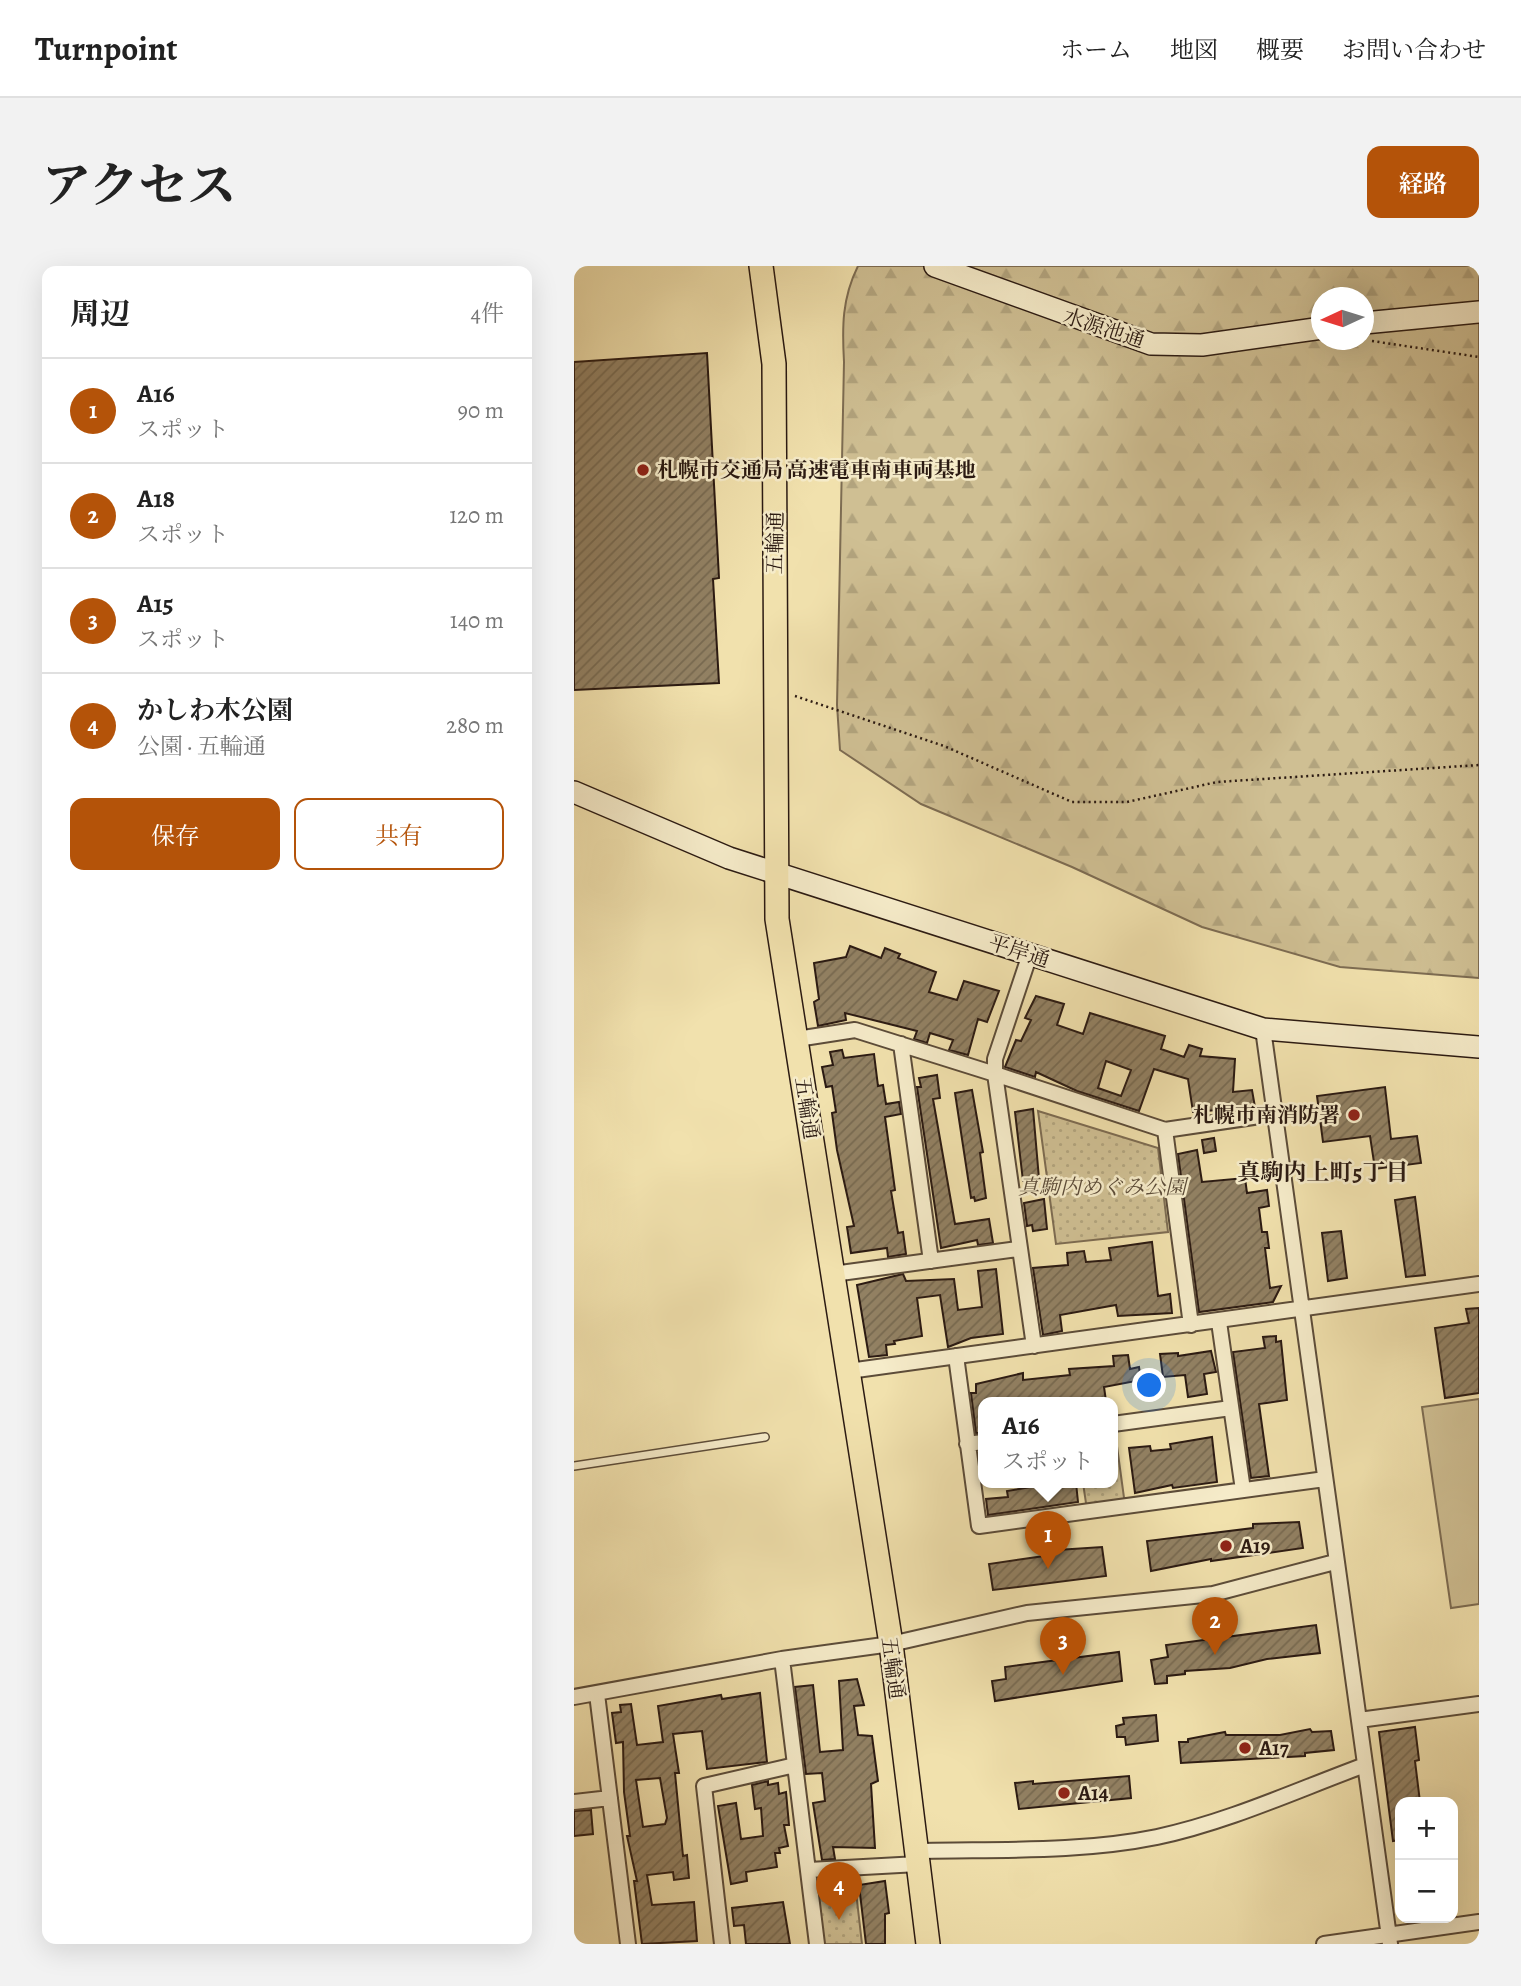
<!DOCTYPE html>
<html lang="ja">
<meta charset="utf-8">
<style>
:root{--surface:#fff;--page:#f2f2f2;--text:#222;--muted:#767676;--line:#e0e0e0;--accent:#b45309}
body{margin:0;font-family:Alegreya,"Noto Serif JP",serif;background:var(--page);color:var(--text)}
.controls{position:absolute;right:21px;bottom:21px;display:grid;overflow:hidden;border-radius:14px;box-shadow:0 7px 28px #0002}
.controls button{width:63px;height:63px;display:grid;place-items:center;padding:0;border:0;border-bottom:2px solid var(--line);background:var(--surface);color:var(--text);font:35px sans-serif}
.compass{position:absolute;left:737px;top:21px;width:63px;height:63px;border-radius:50%;background:var(--surface);box-shadow:0 7px 28px #0002;rotate:266deg}
.you{position:absolute;left:576px;top:1120px;width:24px;height:24px;margin:-18px;border:5px solid #fff;border-radius:50%;background:#1a73e8;box-shadow:0 0 0 10px #1a73e833}
.badge{display:grid;place-items:center;width:46px;height:46px;border-radius:50%;background:var(--accent);color:#fff;font-size:23px;font-weight:700}
.pin{position:absolute;translate:-50% -58px;filter:drop-shadow(0 2px 4px #0008)}
.pin::after{content:'';position:absolute;top:37px;width:24px;height:21px;background:inherit;clip-path:polygon(0 0,100% 0,50% 100%)}
.popup{position:absolute;left:404px;top:1131px;width:140px;height:91px;box-sizing:border-box;display:grid;place-content:center;border-radius:14px;background:var(--surface);filter:drop-shadow(0 2px 5px #0005);font-size:23px;white-space:nowrap;color:var(--muted)}
.popup b{font-size:26px;color:var(--text)}
.popup::after{content:'';position:absolute;left:50%;top:100%;margin-left:-14px;border:14px solid transparent;border-top-color:var(--surface)}
.list{margin:0;padding:0;list-style:none}
h2{display:flex;justify-content:space-between;align-items:center;height:91px;margin:0;padding:0 28px;font-size:30px}
h2 small{font-size:23px;font-weight:400;color:var(--muted)}
.list li{display:grid;grid-template-columns:46px 1fr auto;gap:21px;align-items:center;box-sizing:border-box;height:105px;padding:0 28px;border-top:2px solid var(--line)}
.list b{display:block;font-size:26px;white-space:nowrap}
.list p{margin:0;font-size:23px;white-space:nowrap;color:var(--muted)}
.list em{font-size:23px;font-style:normal;color:var(--muted)}
.actions{display:flex;gap:14px;padding:21px 28px}
.actions a{flex:1;padding:16px 0;border:2px solid var(--accent);border-radius:14px;text-align:center;font-size:24px;color:var(--accent)}
.actions .main{background:var(--accent);color:#fff}
.map{position:relative;flex:none;width:905px;height:1678px;overflow:hidden;border-radius:14px}
header{display:flex;align-items:center;gap:42px;box-sizing:border-box;height:98px;padding:0 35px;background:var(--surface);border-bottom:2px solid var(--line)}
header strong{font-size:33px}
nav{display:flex;gap:38px;margin-inline-start:auto;font-size:24px}
.intro{display:flex;align-items:center;justify-content:space-between;box-sizing:border-box;height:168px;padding:0 42px}
h1{margin:0;font-size:49px}
.button{padding:18px 32px;border-radius:14px;background:var(--accent);color:#fff;font-size:24px;font-weight:700}
main{display:flex;gap:42px;padding:0 42px}
aside{flex:1;background:var(--surface);border-radius:14px;box-shadow:0 7px 28px #0002}
.map>svg:first-child{display:block}
.grass{fill:#cfbf93;stroke:#7d6c52;stroke-width:2}
.forest{fill:url(#forest-firs);stroke:#7d6c52;stroke-width:2;fill-rule:evenodd}
.park{fill:url(#park-dots);stroke:#7d6c52;stroke-width:2}
.building{fill:url(#building-hatch);stroke:#2b1a12;stroke-width:2;fill-rule:evenodd}
.lines{fill:none;stroke-linecap:round;stroke-linejoin:round}
.lane-casing{stroke:#5c4c39;stroke-width:10}
.street-casing{stroke:#5c4c39;stroke-width:18}
.secondary-casing{stroke:#2b1a12;stroke-width:24}
.primary-casing{stroke:#2b1a12;stroke-width:26}
.path{stroke:#2b1a12;stroke-width:2.5;stroke-dasharray:2 3.5;stroke-linecap:butt}
.lane{stroke:#f6ecca;stroke-width:7}
.street{stroke:#f6ecca;stroke-width:14}
.secondary{stroke:#f6ecca;stroke-width:21}
.primary{stroke:#f1e1ad;stroke-width:23}
.poi-dot{fill:#8f2418;stroke:#f6ecca;stroke-width:2.5}
.labels{text-anchor:middle;stroke-width:5;stroke-linejoin:round;paint-order:stroke}
.street-label{font-size:21px;fill:#2b1a12;stroke:#f6ecca}
.poi-label{font-size:21px;font-weight:bold;fill:#2b1a12;stroke:#f6ecca;text-anchor:start}
.park-label{font-size:21px;font-style:italic;fill:#5c4c39;stroke:#f6ecca}
.neighbourhood-label{font-size:23px;font-weight:bold;fill:#2b1a12;stroke:#f6ecca}
</style>
<header>
<strong>Turnpoint</strong>
<nav><a>ホーム</a><a>地図</a><a>概要</a><a>お問い合わせ</a></nav>
</header>
<div class="intro"><h1>アクセス</h1><a class="button">経路</a></div>
<main>
<aside>
<h2>周辺<small>4件</small></h2>
<ul class="list">
<li><span class="badge">1</span><div><b>A16</b><p>スポット</p></div><em>90 m</em></li>
<li><span class="badge">2</span><div><b>A18</b><p>スポット</p></div><em>120 m</em></li>
<li><span class="badge">3</span><div><b>A15</b><p>スポット</p></div><em>140 m</em></li>
<li><span class="badge">4</span><div><b>かしわ木公園</b><p>公園 · 五輪通</p></div><em>280 m</em></li>
</ul>
<div class="actions"><a class="main">保存</a><a>共有</a></div>
</aside>
<div class="map">
<svg width="905" height="1678" viewBox="0 0 905 1678">
<defs>
<pattern id="forest-firs" width="22" height="20" patternUnits="userSpaceOnUse" patternTransform="scale(1.75)"><rect width="22" height="20" fill="#cfbf93"/><path d="M5 1l3.5 6h-7zM16 11l3.5 6h-7z" fill="#b2a47e"/></pattern>
<pattern id="park-dots" width="8" height="8" patternUnits="userSpaceOnUse" patternTransform="scale(1.75)"><rect width="8" height="8" fill="#cfbf93"/><path d="M2 2h.1M6 6h.1" fill="none" stroke="#b2a47e" stroke-width="1.8" stroke-linecap="round"/></pattern>
<pattern id="building-hatch" width="6" height="6" patternUnits="userSpaceOnUse" patternTransform="scale(1.75)"><rect width="6" height="6" fill="#928163"/><path d="M-1 1l2-2M0 6l6-6M5 7l2-2" fill="none" stroke="#776950"/></pattern>
</defs>
<rect width="100%" height="100%" fill="#f1e1ad"/>
<filter id="stains"><feTurbulence type="fractalNoise" baseFrequency=".00286" numOctaves="4"/><feColorMatrix values="0 0 0 0 .2 0 0 0 0 .09 0 0 0 0 .02 0 0 0 .5 -.17"/></filter>
<radialGradient id="worn" r=".72"><stop offset=".6" stop-color="#630" stop-opacity="0"/><stop offset="1" stop-color="#630" stop-opacity=".3"/></radialGradient>
<path class="grass" d="M 905,1133 L 905,1338 L 877,1342 L 848,1141 Z"/>
<path class="forest" d="M 284,0 L 905,0 L 905,712 L 766,701 L 628,661 L 498,601 L 347,538 L 266,484 L 263,439 L 270,96 C 268,61 268,32 284,0 ZM 748,32 L 790,32 L 790,74 L 748,74 Z"/>
<path class="park" d="M 464,845 L 584,882 L 594,966 L 482,978 Z
M 539,1173 L 542,1173 L 551,1239 L 513,1244 L 509,1217 L 539,1217 Z
M 281,1617 L 288,1678 L 248,1678 L 243,1629 L 252,1621 Z"/>
<path class="building" d="M 133,87 L 145,312 L 139,313 L 145,417 L 0,424 L 0,96 Z
M 276,680 L 307,692 L 311,682 L 326,688 L 324,692 L 362,706 L 355,726 L 383,734 L 390,715 L 425,725 L 413,756 L 404,753 L 394,789 L 375,784 L 379,774 L 356,767 L 353,777 L 340,773 L 343,765 L 271,747 L 272,754 L 244,760 L 240,736 L 245,733 L 240,697 L 272,691 Z
M 462,730 L 490,738 L 483,759 L 509,768 L 516,747 L 591,770 L 587,783 L 610,791 L 615,779 L 628,783 L 626,790 L 661,793 L 659,826 L 678,824 L 681,841 L 619,846 L 614,813 L 580,803 L 565,845 L 503,825 L 462,806 L 461,811 L 431,801 L 442,774 L 447,775 L 457,754 L 451,752 ZM 532,795 L 557,804 L 547,830 L 524,822 Z
M 268,784 L 270,792 L 300,788 L 304,820 L 309,819 L 312,838 L 325,836 L 327,848 L 311,851 L 321,924 L 317,925 L 324,967 L 329,966 L 332,988 L 314,991 L 313,982 L 277,987 L 273,961 L 280,960 L 263,884 L 258,847 L 262,846 L 258,820 L 252,821 L 248,801 L 259,799 L 256,786 Z
M 363,809 L 366,832 L 359,833 L 381,958 L 415,953 L 419,977 L 404,979 L 403,974 L 367,982 L 343,821 L 347,821 L 345,812 Z
M 811,821 L 817,873 L 843,870 L 847,897 L 801,903 L 796,870 L 749,876 L 743,830 Z
M 398,824 L 409,886 L 406,887 L 412,932 L 401,935 L 400,931 L 397,932 L 381,827 Z
M 459,843 L 465,913 L 449,915 L 441,846 Z
M 640,872 L 642,885 L 630,887 L 628,874 Z
M 623,884 L 628,916 L 671,912 L 673,927 L 693,924 L 695,940 L 685,942 L 688,966 L 693,966 L 695,982 L 691,982 L 696,1022 L 707,1020 L 699,1036 L 625,1046 L 604,888 Z
M 841,931 L 851,1009 L 832,1011 L 821,934 Z
M 470,933 L 473,963 L 459,965 L 458,959 L 453,960 L 450,937 Z
M 767,965 L 773,1012 L 754,1015 L 748,967 Z
M 578,976 L 584,1030 L 596,1028 L 598,1047 L 544,1050 L 542,1039 L 486,1049 L 488,1065 L 469,1069 L 459,1002 L 494,999 L 493,987 L 510,985 L 512,996 L 537,994 L 535,982 Z
M 422,1003 L 429,1068 L 397,1072 L 374,1081 L 366,1029 L 343,1032 L 348,1070 L 320,1075 L 321,1078 L 312,1079 L 313,1089 L 295,1091 L 283,1019 L 329,1008 L 332,1015 L 380,1013 L 384,1044 L 408,1041 L 404,1005 Z
M 905,1042 L 905,1127 L 871,1132 L 861,1062 L 895,1057 L 892,1043 Z
M 702,1070 L 702,1076 L 707,1075 L 713,1134 L 685,1138 L 695,1210 L 677,1212 L 659,1086 L 691,1082 L 689,1071 Z
M 637,1085 L 642,1106 L 630,1108 L 633,1128 L 614,1131 L 611,1109 L 589,1111 L 586,1088 L 604,1087 L 604,1090 Z
M 554,1089 L 556,1103 L 565,1101 L 567,1114 L 530,1121 L 532,1135 L 409,1137 L 409,1167 L 402,1167 L 397,1127 L 402,1127 L 402,1118 L 449,1107 L 449,1114 L 496,1109 L 495,1103 L 540,1100 L 539,1090 Z
M 638,1171 L 643,1216 L 599,1222 L 598,1219 L 561,1227 L 555,1182 L 576,1180 L 577,1185 L 597,1183 L 596,1178 Z
M 502,1217 L 504,1236 L 414,1249 L 412,1233 L 434,1231 L 433,1225 L 457,1221 L 456,1219 Z
M 725,1256 L 729,1282 L 637,1295 L 637,1293 L 577,1305 L 573,1275 L 679,1262 L 679,1258 Z
M 528,1281 L 532,1310 L 419,1324 L 415,1298 L 477,1289 L 483,1284 Z
M 742,1359 L 746,1387 L 693,1393 L 656,1402 L 611,1405 L 611,1408 L 593,1410 L 593,1417 L 581,1418 L 577,1394 L 594,1391 L 592,1379 Z
M 545,1386 L 548,1415 L 421,1435 L 418,1415 L 432,1413 L 431,1401 Z
M 283,1413 L 290,1439 L 280,1440 L 284,1469 L 298,1470 L 304,1515 L 297,1518 L 301,1582 L 259,1581 L 261,1593 L 248,1594 L 239,1537 L 251,1535 L 248,1507 L 232,1508 L 221,1421 L 239,1419 L 246,1486 L 269,1484 L 265,1415 Z
M 186,1427 L 193,1496 L 133,1503 L 128,1465 L 99,1468 L 105,1507 L 101,1507 L 109,1590 L 113,1589 L 115,1612 L 100,1614 L 99,1606 L 73,1609 L 78,1639 L 120,1636 L 123,1675 L 68,1678 L 60,1615 L 63,1615 L 53,1570 L 56,1570 L 50,1526 L 49,1476 L 42,1477 L 38,1447 L 47,1446 L 46,1439 L 57,1438 L 63,1479 L 89,1476 L 84,1440 L 147,1429 L 148,1433 ZM 86,1512 L 93,1552 L 91,1558 L 69,1561 L 62,1514 Z
M 582,1449 L 584,1475 L 552,1479 L 551,1471 L 543,1471 L 542,1460 L 550,1458 L 549,1452 Z
M 841,1461 L 845,1494 L 841,1495 L 846,1536 L 826,1536 L 826,1574 L 819,1575 L 805,1466 Z
M 736,1463 L 738,1466 L 757,1465 L 760,1484 L 731,1487 L 731,1490 L 607,1497 L 605,1476 L 614,1476 L 614,1473 L 651,1466 L 652,1469 L 706,1469 Z
M 555,1510 L 557,1532 L 445,1543 L 441,1517 L 459,1515 L 459,1518 Z
M 194,1515 L 194,1519 L 204,1517 L 205,1528 L 212,1526 L 215,1559 L 210,1559 L 214,1580 L 205,1582 L 206,1587 L 201,1587 L 203,1601 L 172,1606 L 173,1615 L 157,1618 L 144,1540 L 162,1537 L 167,1573 L 189,1570 L 187,1542 L 181,1543 L 178,1519 Z
M 17,1544 L 19,1568 L 0,1570 L 0,1545 Z
M 311,1615 L 315,1647 L 311,1648 L 311,1678 L 292,1678 L 285,1619 Z
M 209,1636 L 216,1678 L 172,1678 L 170,1659 L 160,1660 L 158,1642 Z"/>
<g class="lines">
<g class="lane-casing">
<path id="lane" d="M 0,1200 L 191,1171"/>
</g>
<g class="street-casing">
<path id="street" d="M 456,688 L 421,793 L 421,808 L 591,864 L 700,848
M 689,763 L 816,1678
M 223,773 L 281,764 L 421,808 L 460,1080
M 327,778 L 357,995
M 591,864 L 617,1059
M 259,1008 L 444,983
M 645,1056 L 669,1224
M 382,1090 L 405,1260 L 751,1213
M 275,1105 L 905,1018
M 539,1158 L 657,1142
M 393,1178 L 409,1176
M 208,1393 L 243,1678
M 23,1428 L 54,1678
M 0,1431 L 208,1393 L 317,1378 L 453,1347 L 639,1328 L 761,1296
M 785,1454 L 905,1438
M 0,1536 L 36,1532
M 343,1585 C 422,1583 505,1587 583,1571 C 654,1556 723,1524 791,1499
M 235,1604 L 344,1598
M 148,1678 L 130,1520 L 221,1499
M 750,1678 L 905,1656"/>
</g>
<g class="secondary-casing">
<path id="secondary" d="M 361,0 L 577,78 L 628,79 L 748,62
M 790,57 L 905,46
M 0,526 L 155,592 L 689,763 L 905,781"/>
</g>
<g class="primary-casing">
<path id="primary" d="M 187,0 L 200,98 L 203,653 L 317,1378 L 354,1678"/>
</g>
<path class="path" d="M 798,75 L 905,91
M 221,430 L 370,480 L 498,536 L 553,536 L 643,516 L 905,499"/>
<use href="#lane" class="lane"/>
<use href="#street" class="street"/>
<use href="#secondary" class="secondary"/>
<use href="#primary" class="primary"/>
</g>
<g class="poi-dot">
<circle cx="69" cy="204" r="7"/>
<circle cx="780" cy="849" r="7"/>
<circle cx="652" cy="1280" r="7"/>
<circle cx="671" cy="1482" r="7"/>
<circle cx="490" cy="1527" r="7"/>
</g>
<g class="labels">
<g class="street-label">
<text transform="translate(530 62) rotate(18)" y="7">水源池通</text>
<text transform="translate(201 277) rotate(-89)" y="7">五輪通</text>
<text transform="translate(445 685) rotate(18)" y="7">平岸通</text>
<text transform="translate(233 842) rotate(81)" y="7">五輪通</text>
<text transform="translate(319 1402) rotate(82)" y="7">五輪通</text>
</g>
<g class="poi-label">
<text x="83" y="211">札幌市交通局 高速電車南車両基地</text>
<text x="766" y="856" text-anchor="end">札幌市南消防署</text>
<text x="666" y="1287">A19</text>
<text x="685" y="1489">A17</text>
<text x="504" y="1534">A14</text>
</g>
<g class="park-label">
<text x="528" y="928">真駒内めぐみ公園</text>
</g>
<g class="neighbourhood-label">
<text x="749" y="914">真駒内上町5丁目</text>
</g>
</g>
<rect width="100%" height="100%" filter="url(#stains)"/>
<rect width="100%" height="100%" fill="url(#worn)"/>
</svg>
<div class="controls">
<button>+</button>
<button>−</button>
</div>
<svg class="compass" viewBox="-18 -18 36 36"><path d="M0-13l5 13h-10z" fill="#e53935"/><path d="M0 13l5-13h-10z" fill="#767676"/></svg>
<div class="you"></div>
<div class="pin badge" style="left:474px;top:1303px">1</div>
<div class="popup"><b>A16</b>スポット</div>
<div class="pin badge" style="left:641px;top:1389px">2</div>
<div class="pin badge" style="left:489px;top:1409px">3</div>
<div class="pin badge" style="left:265px;top:1654px">4</div>
</div>
</main>
